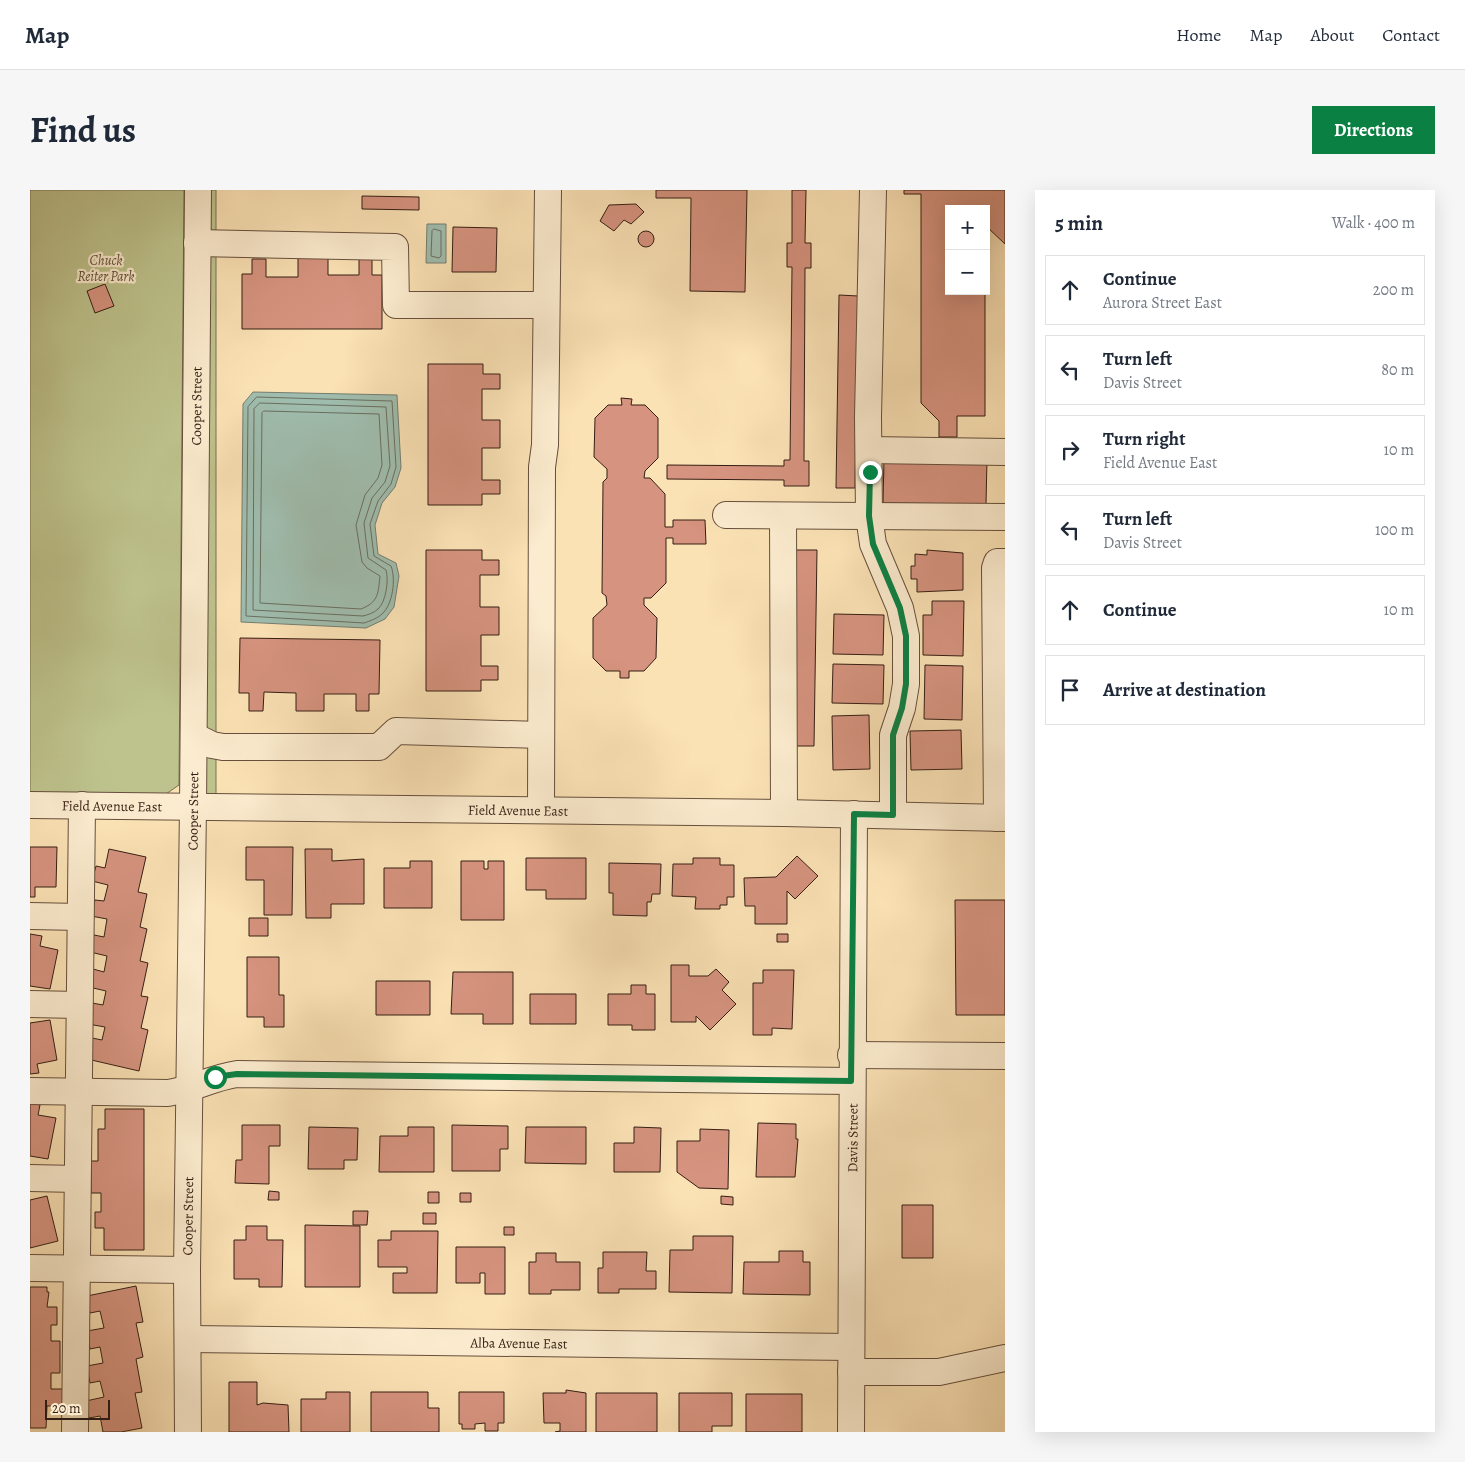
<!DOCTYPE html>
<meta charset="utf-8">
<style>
:root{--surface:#fff;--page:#f6f6f7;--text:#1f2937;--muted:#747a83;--line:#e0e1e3;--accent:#0b8043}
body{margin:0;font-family:Alegreya,serif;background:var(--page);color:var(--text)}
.controls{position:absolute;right:15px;top:15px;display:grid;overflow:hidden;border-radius:0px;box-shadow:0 5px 20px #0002}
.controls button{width:45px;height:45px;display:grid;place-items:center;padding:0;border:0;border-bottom:1px solid var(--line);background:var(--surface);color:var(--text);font:25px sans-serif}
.scale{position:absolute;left:15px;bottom:12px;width:65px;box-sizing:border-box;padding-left:5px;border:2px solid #351e13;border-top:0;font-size:14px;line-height:18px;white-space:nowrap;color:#351e13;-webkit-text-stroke:4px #fceccf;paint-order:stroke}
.stop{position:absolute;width:15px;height:15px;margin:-11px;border:4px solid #0b8043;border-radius:50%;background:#fff}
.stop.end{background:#0b8043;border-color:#fff;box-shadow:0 1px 5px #0008}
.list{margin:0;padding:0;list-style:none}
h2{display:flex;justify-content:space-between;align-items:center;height:65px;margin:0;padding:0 20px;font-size:21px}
h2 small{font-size:16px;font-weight:400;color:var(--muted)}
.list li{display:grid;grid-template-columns:32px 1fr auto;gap:15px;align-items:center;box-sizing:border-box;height:70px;margin:0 10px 10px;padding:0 10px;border:1px solid var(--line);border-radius:0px}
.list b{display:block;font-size:19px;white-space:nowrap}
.list p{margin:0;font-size:16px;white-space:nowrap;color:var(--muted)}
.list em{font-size:16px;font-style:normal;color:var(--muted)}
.icon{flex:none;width:28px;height:28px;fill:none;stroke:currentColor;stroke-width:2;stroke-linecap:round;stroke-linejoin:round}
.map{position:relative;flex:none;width:975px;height:1242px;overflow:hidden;border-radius:0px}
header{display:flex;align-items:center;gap:30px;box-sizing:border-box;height:70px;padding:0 25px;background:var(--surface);border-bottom:1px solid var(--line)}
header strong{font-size:24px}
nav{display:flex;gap:28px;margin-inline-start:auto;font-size:18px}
.intro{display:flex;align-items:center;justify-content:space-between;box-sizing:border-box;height:120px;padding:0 30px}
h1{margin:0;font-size:35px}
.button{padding:12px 22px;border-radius:0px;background:var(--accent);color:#fff;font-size:18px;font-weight:700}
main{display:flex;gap:30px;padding:0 30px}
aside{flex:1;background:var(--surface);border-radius:0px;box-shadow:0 5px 20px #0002}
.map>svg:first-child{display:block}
.green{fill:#bec38d;stroke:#7a7050}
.water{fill:#9fbdae;stroke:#757d70}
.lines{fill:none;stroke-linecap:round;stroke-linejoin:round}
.shore{stroke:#6a6e60;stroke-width:1}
.building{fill:#d6937f;stroke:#351e13}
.minor-casing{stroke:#664f3c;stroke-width:28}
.minor{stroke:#fceccf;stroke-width:26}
.route{stroke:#0b8043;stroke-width:6}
.labels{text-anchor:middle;stroke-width:4.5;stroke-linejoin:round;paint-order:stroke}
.park-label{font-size:14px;font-style:italic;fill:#5e5038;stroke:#fceccf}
.street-label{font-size:14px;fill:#351e13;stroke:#fceccf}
</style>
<header>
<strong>Map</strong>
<nav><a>Home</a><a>Map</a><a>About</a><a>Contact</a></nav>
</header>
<div class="intro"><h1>Find us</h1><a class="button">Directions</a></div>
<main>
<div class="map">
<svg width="975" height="1242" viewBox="0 0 975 1242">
<rect width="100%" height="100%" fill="#fbe2b5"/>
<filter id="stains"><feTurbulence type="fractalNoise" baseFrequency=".004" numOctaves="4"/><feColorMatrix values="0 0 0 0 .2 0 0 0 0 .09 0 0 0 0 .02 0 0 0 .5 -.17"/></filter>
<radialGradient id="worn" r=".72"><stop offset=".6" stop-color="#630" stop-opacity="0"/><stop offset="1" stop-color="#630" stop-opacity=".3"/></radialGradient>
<path class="green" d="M 0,0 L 154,0 L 149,595 L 136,604 L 0,603 Z
M 164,0 L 186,0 L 186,621 L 136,615 L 157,601 Z"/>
<path class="water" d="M 397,34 L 416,34 L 416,73 L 396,73 Z
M 223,202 L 367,205 L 371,278 L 365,297 L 352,313 L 345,335 L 348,364 L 366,373 L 369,386 L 364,417 L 355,429 L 336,438 L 211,432 L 213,214 Z"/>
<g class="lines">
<path class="shore" d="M 404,39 L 411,41 L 411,66 L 409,68 L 401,66 L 402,41 Z
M 227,207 L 362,211 L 366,277 L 361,294 L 348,311 L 340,334 L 344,366 L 361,376 C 366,389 363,414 352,424 C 348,428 340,431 334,433 L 216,426 L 218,217 Z
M 230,213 L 356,217 L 360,276 L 355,292 L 342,308 L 334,333 L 338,368 L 356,380 C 359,390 356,412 348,419 C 344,423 337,425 333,426 L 223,420 L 224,219 Z
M 234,221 L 349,224 L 352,275 L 348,288 L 335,305 L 326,335 L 332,372 L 337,378 L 350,386 C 348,403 349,412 331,419 L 230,413 L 232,223 Z"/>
</g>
<path class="building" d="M 626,0 L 717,0 L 715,102 L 660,101 L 661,8 L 626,8 Z
M 762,0 L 776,0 L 775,53 L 781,53 L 781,78 L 775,78 L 774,271 L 779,271 L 779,296 L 754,296 L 754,290 L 637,289 L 637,275 L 754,276 L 754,270 L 760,270 L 762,77 L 757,77 L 757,53 L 762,53 Z
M 874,0 L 975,0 L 975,54 L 956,36 L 956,19 L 919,19 L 919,101 L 955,101 L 955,226 L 927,226 L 927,247 L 909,247 L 909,231 L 891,213 L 891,4 L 874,4 Z
M 332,6 L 389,7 L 389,20 L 332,19 Z
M 606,14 L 614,22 L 601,34 L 594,30 L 584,41 L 570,31 L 579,15 Z
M 423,37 L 467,38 L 466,82 L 422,82 Z
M608 49a8 8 0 1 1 16 0a8 8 0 1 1-16 0Z
M 268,67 L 298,67 L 298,85 L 329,85 L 329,69 L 342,69 L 342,85 L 352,85 L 352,139 L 212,139 L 212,84 L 222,84 L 222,69 L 236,69 L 236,87 L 268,87 Z
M 75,94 L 84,116 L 65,123 L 57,101 Z
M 809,105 L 828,106 L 825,298 L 806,298 Z
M 398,174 L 453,174 L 453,184 L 470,184 L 470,199 L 452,199 L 452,230 L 470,230 L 470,258 L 452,258 L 452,290 L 470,290 L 470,304 L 452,304 L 452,315 L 398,315 Z
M 591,208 L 602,209 L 601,215 L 615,215 L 628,228 L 628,268 L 615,281 L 614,288 L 620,288 L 635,304 L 635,337 L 643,337 L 643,330 L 675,330 L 676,354 L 643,354 L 643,348 L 636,348 L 636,393 L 621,408 L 614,408 L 614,415 L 627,428 L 626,468 L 614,481 L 599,481 L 599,488 L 590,488 L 590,481 L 576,481 L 563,468 L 563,428 L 577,415 L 576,406 L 572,403 L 573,292 L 577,288 L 577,279 L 564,267 L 565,228 L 578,215 L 592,215 Z
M 854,268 L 957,269 L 956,314 L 853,313 Z
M 396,360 L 452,360 L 452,370 L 469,370 L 469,385 L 450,385 L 450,417 L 469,417 L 469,445 L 451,445 L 451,476 L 468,476 L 468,490 L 451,490 L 451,501 L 396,501 Z
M 766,360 L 787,360 L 784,556 L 764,556 Z
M 897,360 L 933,363 L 933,400 L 887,402 L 887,389 L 881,389 L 881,376 L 885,376 L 885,364 L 897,365 Z
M 902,411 L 934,411 L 933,466 L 893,465 L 893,425 L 902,425 Z
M 804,424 L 854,425 L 853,465 L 803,464 Z
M 210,448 L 350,450 L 349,504 L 339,504 L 339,521 L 326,521 L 326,504 L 294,504 L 294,521 L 266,521 L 266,503 L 234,502 L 233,521 L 219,521 L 219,503 L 209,503 Z
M 803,474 L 854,475 L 853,514 L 802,513 Z
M 895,475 L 933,476 L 932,530 L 894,529 Z
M 839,525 L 840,579 L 803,580 L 802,526 Z
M 931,540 L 932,579 L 881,580 L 880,541 Z
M 0,657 L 27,657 L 26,697 L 5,697 L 5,707 L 0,707 Z
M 216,657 L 263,657 L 262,725 L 234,725 L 234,690 L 216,690 Z
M 79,659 L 116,667 L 108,702 L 117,704 L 110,737 L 117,739 L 110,771 L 118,773 L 111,806 L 118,807 L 111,838 L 118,840 L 109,881 L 57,869 L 62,848 L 72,850 L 75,837 L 58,834 L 62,813 L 73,815 L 76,801 L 59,797 L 63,779 L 74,782 L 77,766 L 60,762 L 64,745 L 74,747 L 77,729 L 61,726 L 65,710 L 74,711 L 78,695 L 62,691 L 66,676 L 75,678 Z
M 275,659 L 302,659 L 302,671 L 334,669 L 334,714 L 301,714 L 301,728 L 276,728 Z
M 767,666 L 788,686 L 765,709 L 757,701 L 757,734 L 725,734 L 725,716 L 715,716 L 714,688 L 746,687 Z
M 496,668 L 556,668 L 556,709 L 516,709 L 516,700 L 496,700 Z
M 663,668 L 690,668 L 690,675 L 704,675 L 704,707 L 697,707 L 697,715 L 690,715 L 690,719 L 665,719 L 666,707 L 642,706 L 643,674 L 663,674 Z
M 380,671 L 402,671 L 402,718 L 354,718 L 354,678 L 380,678 Z
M 431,671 L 454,671 L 454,679 L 458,679 L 458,671 L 474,671 L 474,730 L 431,730 Z
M 579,673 L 631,674 L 630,704 L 622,704 L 621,712 L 617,712 L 617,726 L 583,725 L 583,703 L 579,703 Z
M 925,710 L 975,710 L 975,825 L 926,825 Z
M 219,728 L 238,728 L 238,746 L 219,746 Z
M 0,744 L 12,746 L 10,756 L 28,760 L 20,799 L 0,796 Z
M 747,744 L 758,744 L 758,752 L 747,752 Z
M 217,767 L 249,767 L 249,805 L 254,805 L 254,837 L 234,837 L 234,827 L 217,827 Z
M 641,775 L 659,775 L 659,786 L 678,786 L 686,779 L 699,792 L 692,800 L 706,814 L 680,840 L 666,826 L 666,832 L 641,832 Z
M 733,780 L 764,780 L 762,839 L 742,838 L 742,845 L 723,845 L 723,793 L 733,793 Z
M 423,782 L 483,782 L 483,834 L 453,834 L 453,824 L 421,824 Z
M 346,791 L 400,791 L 400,825 L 346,825 Z
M 601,795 L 616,795 L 616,804 L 625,804 L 625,840 L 602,840 L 602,835 L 578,835 L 578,804 L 601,804 Z
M 500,804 L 546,804 L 546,834 L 500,834 Z
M 20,830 L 27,870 L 7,874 L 9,883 L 0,884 L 0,833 Z
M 0,913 L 10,915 L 8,925 L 26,928 L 18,969 L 0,966 Z
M 75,919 L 114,919 L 114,1060 L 74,1060 L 74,1038 L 65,1038 L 65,1022 L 71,1022 L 71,1003 L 61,1003 L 61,971 L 68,971 L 68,939 L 75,939 Z
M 728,933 L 766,934 L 766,949 L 768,949 L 765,987 L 726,987 Z
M 212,935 L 250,935 L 250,956 L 239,956 L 239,994 L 205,993 L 206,970 L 212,970 Z
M 422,935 L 478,936 L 478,959 L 470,959 L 470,981 L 422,981 Z
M 279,937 L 328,938 L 327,970 L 314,970 L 314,979 L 278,979 Z
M 378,937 L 404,937 L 404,982 L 349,982 L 350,946 L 378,946 Z
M 496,937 L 556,937 L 556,974 L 495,973 Z
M 604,937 L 631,938 L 630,982 L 584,982 L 584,953 L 604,953 Z
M 670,939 L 699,940 L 698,999 L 669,998 L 647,982 L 647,951 L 670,951 Z
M 239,1001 L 249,1002 L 249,1010 L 238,1010 Z
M 398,1002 L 409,1002 L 409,1013 L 398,1013 Z
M 430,1003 L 441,1003 L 441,1012 L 430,1012 Z
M 17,1006 L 28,1051 L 0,1058 L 0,1010 Z
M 691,1006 L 703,1007 L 703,1015 L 691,1014 Z
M 872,1015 L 903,1015 L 903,1068 L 872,1068 Z
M 323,1021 L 338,1021 L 337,1035 L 323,1035 Z
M 393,1023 L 406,1023 L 406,1034 L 393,1034 Z
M 275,1035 L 330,1036 L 330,1097 L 275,1097 Z
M 216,1036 L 237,1036 L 237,1050 L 253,1050 L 252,1097 L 229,1097 L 229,1089 L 204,1089 L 204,1050 L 216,1050 Z
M 474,1037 L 484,1037 L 484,1045 L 474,1045 Z
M 361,1041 L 408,1041 L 407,1103 L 363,1103 L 363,1083 L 377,1083 L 377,1077 L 348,1077 L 348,1050 L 361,1050 Z
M 663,1046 L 703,1046 L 702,1103 L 639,1102 L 640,1060 L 663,1060 Z
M 426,1057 L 475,1057 L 475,1104 L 455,1104 L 455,1083 L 450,1083 L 450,1093 L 426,1093 Z
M 749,1061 L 773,1061 L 773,1072 L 780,1072 L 780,1105 L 713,1104 L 714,1072 L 749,1072 Z
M 573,1062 L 617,1062 L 616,1081 L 626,1081 L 626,1099 L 589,1099 L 589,1103 L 568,1103 L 568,1078 L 573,1078 Z
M 506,1063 L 526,1063 L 526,1072 L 550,1072 L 550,1100 L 521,1100 L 521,1104 L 499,1104 L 499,1072 L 506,1072 Z
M 106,1096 L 113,1132 L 106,1133 L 113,1167 L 106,1169 L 112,1202 L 105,1203 L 112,1238 L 91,1242 L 73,1242 L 70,1226 L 59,1228 L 56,1211 L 74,1207 L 70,1191 L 60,1193 L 57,1176 L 73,1173 L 70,1157 L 60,1159 L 57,1141 L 74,1138 L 70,1121 L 60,1123 L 57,1106 Z
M 0,1097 L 17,1097 L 17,1102 L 19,1102 L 17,1117 L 27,1117 L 27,1135 L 21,1135 L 21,1151 L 30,1151 L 30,1183 L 21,1183 L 21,1199 L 36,1199 L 36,1216 L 17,1216 L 16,1238 L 0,1238 Z
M 199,1192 L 227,1192 L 227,1215 L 233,1213 L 258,1215 L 259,1242 L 199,1242 Z
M 536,1200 L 556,1203 L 556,1242 L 525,1242 L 530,1241 L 530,1233 L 514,1233 L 513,1203 L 536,1203 Z
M 296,1202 L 320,1202 L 320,1242 L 271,1242 L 271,1209 L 296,1209 Z
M 341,1202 L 398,1202 L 398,1218 L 409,1218 L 409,1242 L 341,1242 Z
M 429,1202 L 474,1202 L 474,1233 L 468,1233 L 468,1241 L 455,1241 L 455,1233 L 445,1234 L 445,1239 L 432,1239 L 432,1234 L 429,1234 Z
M 566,1203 L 627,1203 L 627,1242 L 566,1242 Z
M 649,1203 L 702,1203 L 702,1236 L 682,1236 L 682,1242 L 649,1242 Z
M 716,1204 L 772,1204 L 772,1242 L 716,1242 Z"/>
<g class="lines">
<g class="minor-casing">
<g id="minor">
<path d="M 843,0 L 838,227 L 839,326 L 843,354 L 870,418 L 876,446 L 876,494 L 872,518 L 863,545 L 863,625"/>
<path d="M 167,53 L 365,57 L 366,115 L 516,115"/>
<path d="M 839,260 L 975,262"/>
<path d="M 696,325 L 975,327"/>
<path d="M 753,326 L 754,623"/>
<path d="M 164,546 L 182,555 L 193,557 L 349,557 L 366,541 L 511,545"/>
<path id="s1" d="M 0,615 L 754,623 L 975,628"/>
<path d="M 511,620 L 512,277 L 515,255 L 518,0"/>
<path d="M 967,628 L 965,378 L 967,372 L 975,372"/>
<path d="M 0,726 L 50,727"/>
<path d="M 0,814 L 48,815"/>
<path d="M 821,865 L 975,866"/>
<path d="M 0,901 L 138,903 C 164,899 181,888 207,884 L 821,891"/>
<path d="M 0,988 L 47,989"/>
<path d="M 0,1078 L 157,1080"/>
<path id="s2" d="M 158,1149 L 821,1157"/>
<path d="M 821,1182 L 909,1182 L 975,1168"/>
<path d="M 45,1242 L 52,615"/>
<path id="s3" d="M 158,1242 L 157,1080 L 163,616 L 168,0"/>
<path id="s4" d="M 821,1242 L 824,624"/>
</g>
</g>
<use href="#minor" class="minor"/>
</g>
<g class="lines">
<path class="route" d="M 185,887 L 207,884 L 821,891 L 824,624 L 863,625 L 863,545 L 872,518 L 876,494 L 876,446 L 870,418 L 843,354 L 839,326 L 840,282"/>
</g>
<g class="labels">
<g class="park-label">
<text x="76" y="75">Chuck<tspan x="76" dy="16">Reiter Park</tspan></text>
</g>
<g class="street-label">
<text dy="5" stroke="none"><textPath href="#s3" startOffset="1026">Cooper Street</textPath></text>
<text dy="5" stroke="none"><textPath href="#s1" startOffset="82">Field Avenue East</textPath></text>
<text dy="5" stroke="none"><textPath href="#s1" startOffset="488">Field Avenue East</textPath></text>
<text dy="5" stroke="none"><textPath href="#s3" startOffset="621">Cooper Street</textPath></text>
<text dy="5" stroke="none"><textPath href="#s4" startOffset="294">Davis Street</textPath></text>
<text dy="5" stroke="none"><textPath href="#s3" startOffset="216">Cooper Street</textPath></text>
<text dy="5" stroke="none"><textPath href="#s2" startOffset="331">Alba Avenue East</textPath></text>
</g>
</g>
<rect width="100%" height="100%" filter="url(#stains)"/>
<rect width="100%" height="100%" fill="url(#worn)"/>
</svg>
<div class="controls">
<button>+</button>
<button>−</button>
</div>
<div class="scale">20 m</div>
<div class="stop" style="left:185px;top:887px"></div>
<div class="stop end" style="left:840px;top:282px"></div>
</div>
<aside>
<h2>5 min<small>Walk · 400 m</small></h2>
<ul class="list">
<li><svg class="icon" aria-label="ahead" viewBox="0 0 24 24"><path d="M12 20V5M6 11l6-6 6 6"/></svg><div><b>Continue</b><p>Aurora Street East</p></div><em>200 m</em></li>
<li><svg class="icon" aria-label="left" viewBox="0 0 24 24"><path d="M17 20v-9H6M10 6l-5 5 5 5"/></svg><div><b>Turn left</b><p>Davis Street</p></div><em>80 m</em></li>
<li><svg class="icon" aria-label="right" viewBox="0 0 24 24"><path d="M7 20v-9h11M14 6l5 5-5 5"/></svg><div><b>Turn right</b><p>Field Avenue East</p></div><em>10 m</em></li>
<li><svg class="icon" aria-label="left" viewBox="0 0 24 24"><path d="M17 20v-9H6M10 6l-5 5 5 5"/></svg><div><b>Turn left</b><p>Davis Street</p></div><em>100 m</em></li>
<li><svg class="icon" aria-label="ahead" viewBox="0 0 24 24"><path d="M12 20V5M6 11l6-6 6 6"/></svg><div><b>Continue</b></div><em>10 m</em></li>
<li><svg class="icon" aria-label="arrive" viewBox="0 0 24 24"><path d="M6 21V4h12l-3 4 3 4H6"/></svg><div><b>Arrive at destination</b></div></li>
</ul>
</aside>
</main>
